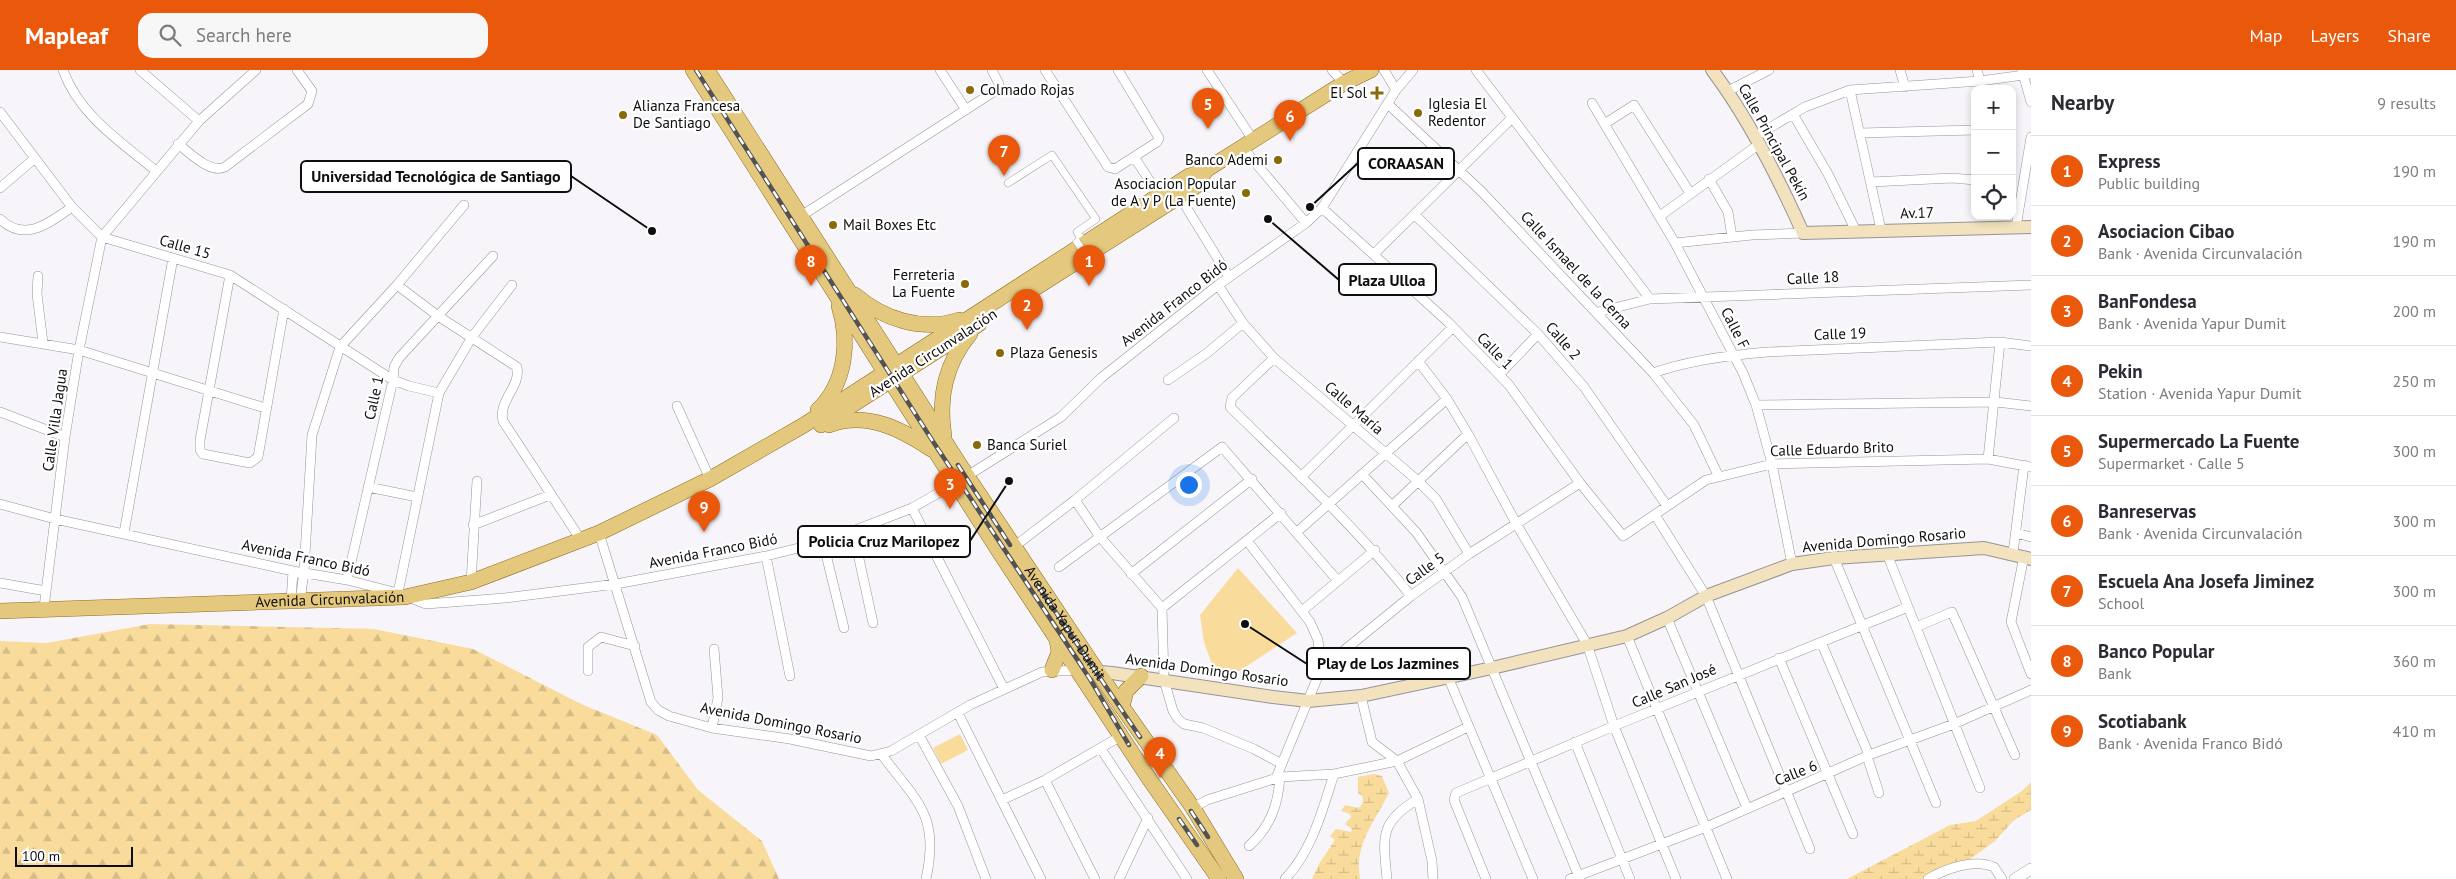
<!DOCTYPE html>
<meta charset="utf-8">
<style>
:root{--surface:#fff;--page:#f7f7f7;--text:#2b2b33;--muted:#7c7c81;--line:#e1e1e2;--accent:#ea580c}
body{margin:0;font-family:"PT Sans",sans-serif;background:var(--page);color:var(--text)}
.controls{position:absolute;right:15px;top:15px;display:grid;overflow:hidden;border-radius:10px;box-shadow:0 2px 8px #0003}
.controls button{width:45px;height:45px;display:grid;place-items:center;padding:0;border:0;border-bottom:1px solid var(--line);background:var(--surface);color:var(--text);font:25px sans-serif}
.scale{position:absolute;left:15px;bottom:12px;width:118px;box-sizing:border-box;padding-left:5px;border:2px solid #0e0d0f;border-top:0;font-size:14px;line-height:18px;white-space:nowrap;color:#0e0d0f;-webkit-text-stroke:4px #fff;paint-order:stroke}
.you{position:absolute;left:1188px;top:414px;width:18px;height:18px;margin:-12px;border:4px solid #fff;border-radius:50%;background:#1a73e8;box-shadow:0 0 0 8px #1a73e833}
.badge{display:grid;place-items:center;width:32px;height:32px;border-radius:50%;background:var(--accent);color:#fff;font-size:16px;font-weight:700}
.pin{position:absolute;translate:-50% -41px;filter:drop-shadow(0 1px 2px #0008)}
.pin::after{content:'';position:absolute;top:26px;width:18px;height:15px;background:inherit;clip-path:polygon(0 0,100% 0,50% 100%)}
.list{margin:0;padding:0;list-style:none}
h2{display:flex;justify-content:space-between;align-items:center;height:65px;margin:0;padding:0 20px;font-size:21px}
h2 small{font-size:16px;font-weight:400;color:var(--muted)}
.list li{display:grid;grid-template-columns:32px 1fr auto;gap:15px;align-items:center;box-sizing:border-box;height:70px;padding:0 20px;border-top:1px solid var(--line)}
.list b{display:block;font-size:19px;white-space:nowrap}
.list p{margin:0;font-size:16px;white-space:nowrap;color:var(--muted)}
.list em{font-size:16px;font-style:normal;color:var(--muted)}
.icon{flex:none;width:28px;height:28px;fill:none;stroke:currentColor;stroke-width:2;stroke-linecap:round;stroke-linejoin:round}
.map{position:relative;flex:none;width:2031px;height:809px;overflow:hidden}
header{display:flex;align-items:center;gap:30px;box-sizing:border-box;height:70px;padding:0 25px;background:var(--accent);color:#fff}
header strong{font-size:24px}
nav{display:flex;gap:28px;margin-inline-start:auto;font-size:18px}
.search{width:350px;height:45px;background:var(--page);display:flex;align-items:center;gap:12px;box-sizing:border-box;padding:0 18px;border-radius:15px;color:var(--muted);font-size:19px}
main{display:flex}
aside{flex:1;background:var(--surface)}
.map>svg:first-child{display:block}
.forest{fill:url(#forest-firs)}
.wetland{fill:url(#wetland-marsh)}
.pitch{fill:#f9dc9c}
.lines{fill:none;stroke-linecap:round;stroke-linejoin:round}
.pedestrian-casing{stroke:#969499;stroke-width:8}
.minor-casing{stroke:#969499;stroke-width:10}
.tertiary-casing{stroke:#969499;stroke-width:12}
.secondary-casing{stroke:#969499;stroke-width:14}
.primary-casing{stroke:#8d6e1f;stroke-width:16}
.pedestrian{stroke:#fff;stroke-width:7}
.minor{stroke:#fff;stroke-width:9}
.tertiary{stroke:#fff;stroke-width:11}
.secondary{stroke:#f2e3be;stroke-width:12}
.primary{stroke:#e4c87e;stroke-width:15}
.rail-casing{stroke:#525154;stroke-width:4.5}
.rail{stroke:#fff;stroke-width:2.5;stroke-dasharray:8;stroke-linecap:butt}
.pedestrian-bridge-casing{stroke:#969499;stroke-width:8;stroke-linecap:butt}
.pedestrian-bridge{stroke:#fff;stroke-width:7}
.poi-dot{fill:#8a6908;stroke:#fff;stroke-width:2}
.labels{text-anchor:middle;stroke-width:4.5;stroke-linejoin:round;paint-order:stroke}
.poi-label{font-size:15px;fill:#0e0d0f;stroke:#fff;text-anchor:start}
.street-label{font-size:15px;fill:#0e0d0f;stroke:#fff}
.leader{fill:none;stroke:#0e0d0f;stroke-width:2}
.callout-dot{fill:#0e0d0f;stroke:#fff;stroke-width:2}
.callout{fill:#fff;stroke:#0e0d0f;stroke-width:2}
.callout-label{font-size:16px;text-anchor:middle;font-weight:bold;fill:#0e0d0f}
</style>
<header>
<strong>Mapleaf</strong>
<div class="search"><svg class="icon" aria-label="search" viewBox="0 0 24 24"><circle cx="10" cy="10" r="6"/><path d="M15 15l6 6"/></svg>Search here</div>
<nav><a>Map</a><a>Layers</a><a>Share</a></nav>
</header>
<main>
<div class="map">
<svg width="2031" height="809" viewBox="0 0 2031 809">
<defs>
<pattern id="forest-firs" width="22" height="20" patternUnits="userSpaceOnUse" patternTransform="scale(1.25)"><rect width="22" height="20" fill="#f9dc9c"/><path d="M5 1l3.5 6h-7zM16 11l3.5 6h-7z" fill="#d4bc85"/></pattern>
<pattern id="wetland-marsh" width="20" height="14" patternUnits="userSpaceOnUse" patternTransform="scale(1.25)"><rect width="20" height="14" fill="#f9dc9c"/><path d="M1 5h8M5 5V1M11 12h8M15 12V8" fill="none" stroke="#d4bc85"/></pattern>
</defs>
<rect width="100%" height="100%" fill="#f7f5fa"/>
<path class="forest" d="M 150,554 L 374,559 L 473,579 L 581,634 L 657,665 L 698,720 L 762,771 L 779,809 L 0,809 L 0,571 L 47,573 Z"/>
<path class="wetland" d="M 1374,704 L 1382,706 L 1389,723 C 1374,753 1354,774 1360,809 L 1312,809 L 1319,794 L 1335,770 L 1330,766 L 1336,759 L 1351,762 L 1352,759 L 1345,754 L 1351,747 L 1350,744 L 1341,741 L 1345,735 L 1358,738 C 1363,735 1364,731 1362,726 L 1358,723 L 1358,707 Z
M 2031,712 L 2031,740 L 2014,750 L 1995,771 L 1969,790 L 1945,797 L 1921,809 L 1847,809 L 1950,755 L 1976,751 L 2022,721 Z"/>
<path class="pitch" d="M 1238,498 L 1297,563 L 1227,609 L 1215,603 L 1204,572 L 1200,545 Z
M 960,664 L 968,680 L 941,694 L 933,678 Z"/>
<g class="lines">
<g class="pedestrian-casing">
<path id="pedestrian" d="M 1008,113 L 1052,85 L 1096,149 L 1077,162 L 1081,168 L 1077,172"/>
</g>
<g class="minor-casing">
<path id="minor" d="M 63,0 C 79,45 121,72 156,101
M 140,0 L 199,51
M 940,0 L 966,40
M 1045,0 L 1108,97 L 1115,99 L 1157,72 L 1159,68 L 1118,0
M 1207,0 L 1253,70
M 1332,0 L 1344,13
M 1384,0 L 1396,20
M 1476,0 L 1650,229
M 1900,0 L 1905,17
M 1977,0 L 1980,11
M 2022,0 L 2031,32
M 1850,20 L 1881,160
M 1728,21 L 1769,0
M 1592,33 L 1675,173 L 1743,303 L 1756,335 L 1772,394 L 1792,494
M 1389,35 L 1481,121 L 1653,303 L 1694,355 L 1718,405
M 0,42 L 72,137 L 102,167 L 230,205 L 393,310 L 409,316 L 439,323
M 1793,44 L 1828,104 L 1856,161
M 1606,53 L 1634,35 L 1690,123
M 1860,63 L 1975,60
M 1754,67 L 1805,37 L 1850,20 L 1980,11 L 2031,4
M 178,74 C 190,83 210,104 225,97 L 308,34 L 312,21 L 297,0
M 1243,78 L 1306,153
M 1134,87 L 1161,128
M 1709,109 L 1728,142 L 1732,167
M 1871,112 L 1952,108 L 1975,110
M 0,118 L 34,89
M 1180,127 L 1229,207
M 1322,138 L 1448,252 L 1509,315 L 1580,413 L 1623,466 L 1706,410 L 1772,394 L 1988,389 L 2031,397
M 1415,145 L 1538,264 L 1584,317 L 1667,436
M 801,146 L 998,19 L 999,14 L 992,0
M 1660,146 L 1758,75
M 0,149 C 25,173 49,153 72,137
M 2016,157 L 2031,67
M 1675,173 L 1752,165 L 1803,163
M 1375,183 L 1511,49
M 230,205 L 200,370 L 200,380 L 203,384 L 250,393 L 258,387 L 284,239
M 38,206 L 37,224 L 43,273
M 397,215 L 438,246 L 517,297 C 521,317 498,330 503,351 L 581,470
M 1218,215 L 1243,253 L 1274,288 L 1417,410 L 1436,429 L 1469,484
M 1598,242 L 1650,229 L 2031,215
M 0,267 L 79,280 L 265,338
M 1274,288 L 1232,328 L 1230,337 C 1293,399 1356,457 1411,526
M 1418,291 L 1447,329 L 1468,364 L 1517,455 L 1587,574 L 1614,656 L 1676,809
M 1653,303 C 1690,290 1729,285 1768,282 L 2000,272 L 2031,276
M 1499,305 L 1538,264
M 1168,310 L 1207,283 L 1243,253
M 1756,335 L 1996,332 L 2031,336
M 677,336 L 710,409
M 0,342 L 65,367
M 1988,389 L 2000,272
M 1362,404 L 1416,462 L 1462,527 L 1580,809
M 1301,407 L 1453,257
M 368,417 L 417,427
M 1075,430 L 1100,467 L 1162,538 L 1164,610 L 1173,641 L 1178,649 L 1184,654 L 1203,658 L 1254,679 L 1282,694
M 0,434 L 55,449 L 293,501 L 347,510 L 398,523 L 426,534 L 505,528 L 616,514 L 766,486 L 823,472 L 853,461 L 912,438 L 956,413 L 1061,347 L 1101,308 L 1218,215 L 1306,153 L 1322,138 L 1396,20 L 1413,0
M 1393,435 L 1468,364
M 912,438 L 1004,619
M 1655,445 L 1706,526 L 1810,779
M 473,455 L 550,425
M 853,461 L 873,553
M 1297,462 L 1447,329
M 124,463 L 173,188
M 599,463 L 651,632 L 658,640 L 669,646 L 712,658 L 790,669 L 871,686 L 891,681 L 970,635 L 1042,602 L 1077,600
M 2016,463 L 2031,467
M 823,472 L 844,558
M 1248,472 L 1310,552 L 1318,570 L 1321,599
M 1015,476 L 1075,430 L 1174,348
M 2013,483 L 2024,395
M 1887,484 L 1980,718
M 766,486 L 790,606
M 2024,486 L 2011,552 L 2031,604
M 1834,488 L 1936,733
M 1059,497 L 1222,377 L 1338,511
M 1131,504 L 1252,409
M 347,510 L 393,310 L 394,297 L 399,288 L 493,186
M 471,512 L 477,411
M 0,513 L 46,521
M 398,523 L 439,323 L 472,267 L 512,215
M 291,531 L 293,501
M 300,531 L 304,502 L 312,365 L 340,277 L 397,215 L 464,135
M 44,538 L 65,367 L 79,280 L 102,167 L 199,51 L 256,0
M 1162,538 L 1281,443
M 1302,541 L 1375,480
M 1667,548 L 1747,738
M 1916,557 L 1952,542 L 2015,685
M 1627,566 L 1727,809
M 1821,572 L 1869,685
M 1779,588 L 1853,764
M 588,601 L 588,577 L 601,567 L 635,576
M 1448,607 L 1533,809
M 1361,626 L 1372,672 L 1397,691 L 1418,729 L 1432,791 L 1433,809
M 958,643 L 1041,809
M 712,658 L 718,628 L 714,579
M 919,665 L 958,736 L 986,809
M 1575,672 L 1630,809
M 1101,679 L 1187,809
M 882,685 C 917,732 940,745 926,809
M 1867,686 L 1879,723
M 1276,708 L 1321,599 L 1411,526 L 1469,484 L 1580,413
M 1045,710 L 1095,809
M 1002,730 L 1045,710 L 1121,666
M 1193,738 L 1207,730 L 1280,707 L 1334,704 L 1397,691 L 1468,657
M 1249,776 C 1270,757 1278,736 1280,707
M 1119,809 L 1148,748
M 1285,809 C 1312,781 1322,741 1334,704
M 1387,809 C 1383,767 1379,752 1418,729
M 1486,809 L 1454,730 L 1456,723 L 1614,656 L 1908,537
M 1570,809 L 1706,757 L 1869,685 L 1954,654 L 2031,620
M 1928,809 C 1945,799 1974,788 1994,797 L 2002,809"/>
</g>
<g class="tertiary-casing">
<path id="tertiary" d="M 2015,809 L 2031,799"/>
</g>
<g class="secondary-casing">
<path id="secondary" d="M 1712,0 C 1749,49 1778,107 1803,163 L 2031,157
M 1077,600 L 1112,603 L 1273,627 L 1308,631 L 1361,626 L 1492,598 L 1627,566 L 1667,548 L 1706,526 L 1792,494 L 1834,488 L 1984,478 L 2031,489"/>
</g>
<g class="primary-casing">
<g id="primary">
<path d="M 693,0 L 1000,483 L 1150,710 L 1219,809"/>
<path id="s1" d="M 707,0 L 967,406 L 1097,601 L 1193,738 L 1236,809"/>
<path d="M 1026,224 L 1196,116 L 1206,100"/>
<path d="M 855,225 C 883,249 922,262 959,250"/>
<path d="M 818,340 C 846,313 850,271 839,236"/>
<path d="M 821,355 L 979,254"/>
<path d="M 829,355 C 867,341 901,359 931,379"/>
<path d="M 944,366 C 938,328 945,294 970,264"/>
<path id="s2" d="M 0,541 L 405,527 L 471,512 L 599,463 L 710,409 L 804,355 L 1189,106 L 1206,100 L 1344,13 L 1371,0"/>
<path d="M 1052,600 L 1059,582 L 1057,570"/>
<path d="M 1122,637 L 1126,621 L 1141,606"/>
</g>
</g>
<use href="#pedestrian" class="pedestrian"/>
<use href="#minor" class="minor"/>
<use href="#tertiary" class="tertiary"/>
<use href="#secondary" class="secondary"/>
<use href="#primary" class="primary"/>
<g class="rail-casing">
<path id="rail" d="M 696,0 L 932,370 L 1090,609 L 1129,675
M 958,395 L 1010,475
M 1038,516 L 1140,667
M 1191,741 L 1208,767
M 1179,749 L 1197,775"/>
</g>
<use href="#rail" class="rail"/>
<g class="pedestrian-bridge-casing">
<path id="pedestrian-bridge" d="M 1077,172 L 1091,192"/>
</g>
<use href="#pedestrian-bridge" class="pedestrian-bridge"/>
</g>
<g class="poi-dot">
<circle cx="970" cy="20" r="5"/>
<path d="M1374.5 15.5h5v5h5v5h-5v5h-5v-5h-5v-5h5z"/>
<circle cx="1418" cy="43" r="5"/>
<circle cx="623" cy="45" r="5"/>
<circle cx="1278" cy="90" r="5"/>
<circle cx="1246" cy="123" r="5"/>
<circle cx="833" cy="155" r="5"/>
<circle cx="965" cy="214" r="5"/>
<circle cx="1000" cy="283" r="5"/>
<circle cx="977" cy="375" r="5"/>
</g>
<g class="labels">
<g class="poi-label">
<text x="980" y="25">Colmado Rojas</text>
<text x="1367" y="28" text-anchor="end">El Sol</text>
<text x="1428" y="39">Iglesia El<tspan x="1428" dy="17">Redentor</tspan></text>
<text x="633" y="41">Alianza Francesa<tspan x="633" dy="17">De Santiago</tspan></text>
<text x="1268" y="95" text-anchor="end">Banco Ademi</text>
<text x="1236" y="119" text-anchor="end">Asociacion Popular<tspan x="1236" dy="17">de A y P (La Fuente)</tspan></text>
<text x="843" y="160">Mail Boxes Etc</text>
<text x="955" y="210" text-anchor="end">Ferreteria<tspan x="955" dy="17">La Fuente</tspan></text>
<text x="1010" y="288">Plaza Genesis</text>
<text x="987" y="380">Banca Suriel</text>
</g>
<g class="street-label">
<text transform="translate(1774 72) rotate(61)" y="5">Calle Principal Pekín</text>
<text transform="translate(1917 143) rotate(-2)" y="5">Av.17</text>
<text transform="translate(185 177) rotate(16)" y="5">Calle 15</text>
<text transform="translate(1576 200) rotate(47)" y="5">Calle Ismael de la Cerna</text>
<text transform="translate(1813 208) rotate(-3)" y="5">Calle 18</text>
<text transform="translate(1174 233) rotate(-38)" y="5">Avenida Franco Bidó</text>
<text transform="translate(1735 258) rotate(63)" y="5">Calle F</text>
<text transform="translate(1840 264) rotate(-2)" y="5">Calle 19</text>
<text transform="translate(1563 271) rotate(49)" y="5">Calle 2</text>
<text transform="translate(1495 281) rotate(46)" y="5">Calle 1</text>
<text transform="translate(933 283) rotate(-33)" y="5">Avenida Circunvalación</text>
<text transform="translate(374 328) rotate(-78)" y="5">Calle 1</text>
<text transform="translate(1354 338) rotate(41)" y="5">Calle María</text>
<text transform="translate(55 350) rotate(-82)" y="5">Calle Villa Jagua</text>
<text transform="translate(1832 379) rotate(-2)" y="5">Calle Eduardo Brito</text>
<text transform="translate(1884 470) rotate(-5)" y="5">Avenida Domingo Rosario</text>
<text transform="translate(713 481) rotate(-11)" y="5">Avenida Franco Bidó</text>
<text transform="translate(306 488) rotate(12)" y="5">Avenida Franco Bidó</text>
<text transform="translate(1425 499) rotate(-36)" y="5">Calle 5</text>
<text dy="5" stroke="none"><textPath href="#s2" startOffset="330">Avenida Circunvalación</textPath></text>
<text dy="5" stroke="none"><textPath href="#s1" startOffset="659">Avenida Yapur Dumit</textPath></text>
<text transform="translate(1207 600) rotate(8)" y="5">Avenida Domingo Rosario</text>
<text transform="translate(1674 616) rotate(-23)" y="5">Calle San José</text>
<text transform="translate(781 653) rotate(11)" y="5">Avenida Domingo Rosario</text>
<text transform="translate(1796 703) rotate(-22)" y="5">Calle 6</text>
</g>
</g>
<path class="leader" d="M1310 137L1358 93M652 161L571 106M1268 149L1339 210M1009 411L970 471M1245 554L1307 594"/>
<g class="callout-dot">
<circle cx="1310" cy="137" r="5"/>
<circle cx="652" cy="161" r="5"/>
<circle cx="1268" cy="149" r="5"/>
<circle cx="1009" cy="411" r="5"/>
<circle cx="1245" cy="554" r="5"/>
</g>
<g class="callout">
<rect x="1358" y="78" width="96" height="31" rx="5"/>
<rect x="301" y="91" width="270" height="31" rx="5"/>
<rect x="1339" y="194" width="97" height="31" rx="5"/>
<rect x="798" y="456" width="172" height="31" rx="5"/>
<rect x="1307" y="578" width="163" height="31" rx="5"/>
</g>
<g class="callout-label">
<text x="1406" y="99">CORAASAN</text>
<text x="436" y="112">Universidad Tecnológica de Santiago</text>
<text x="1387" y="216">Plaza Ulloa</text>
<text x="884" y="477">Policia Cruz Marilopez</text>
<text x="1388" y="599">Play de Los Jazmines</text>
</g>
</svg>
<div class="controls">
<button>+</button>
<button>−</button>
<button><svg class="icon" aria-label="locate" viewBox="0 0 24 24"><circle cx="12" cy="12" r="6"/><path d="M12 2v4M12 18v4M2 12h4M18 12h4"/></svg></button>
</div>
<div class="scale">100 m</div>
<div class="you"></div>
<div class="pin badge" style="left:1089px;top:216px">1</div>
<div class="pin badge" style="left:1027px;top:260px">2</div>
<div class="pin badge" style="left:950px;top:439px">3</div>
<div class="pin badge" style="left:1160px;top:708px">4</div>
<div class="pin badge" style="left:1208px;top:59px">5</div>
<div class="pin badge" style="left:1290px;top:71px">6</div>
<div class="pin badge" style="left:1004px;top:106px">7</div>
<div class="pin badge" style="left:811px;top:216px">8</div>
<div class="pin badge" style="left:704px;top:462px">9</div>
</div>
<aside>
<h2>Nearby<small>9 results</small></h2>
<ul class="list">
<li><span class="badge">1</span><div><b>Express</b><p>Public building</p></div><em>190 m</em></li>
<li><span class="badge">2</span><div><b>Asociacion Cibao</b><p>Bank · Avenida Circunvalación</p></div><em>190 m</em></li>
<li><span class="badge">3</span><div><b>BanFondesa</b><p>Bank · Avenida Yapur Dumit</p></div><em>200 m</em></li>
<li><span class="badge">4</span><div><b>Pekin</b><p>Station · Avenida Yapur Dumit</p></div><em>250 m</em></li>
<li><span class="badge">5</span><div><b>Supermercado La Fuente</b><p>Supermarket · Calle 5</p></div><em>300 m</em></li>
<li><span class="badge">6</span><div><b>Banreservas</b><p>Bank · Avenida Circunvalación</p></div><em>300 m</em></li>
<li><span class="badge">7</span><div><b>Escuela Ana Josefa Jiminez</b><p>School</p></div><em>300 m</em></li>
<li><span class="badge">8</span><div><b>Banco Popular</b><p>Bank</p></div><em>360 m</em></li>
<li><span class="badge">9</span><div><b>Scotiabank</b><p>Bank · Avenida Franco Bidó</p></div><em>410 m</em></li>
</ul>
</aside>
</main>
